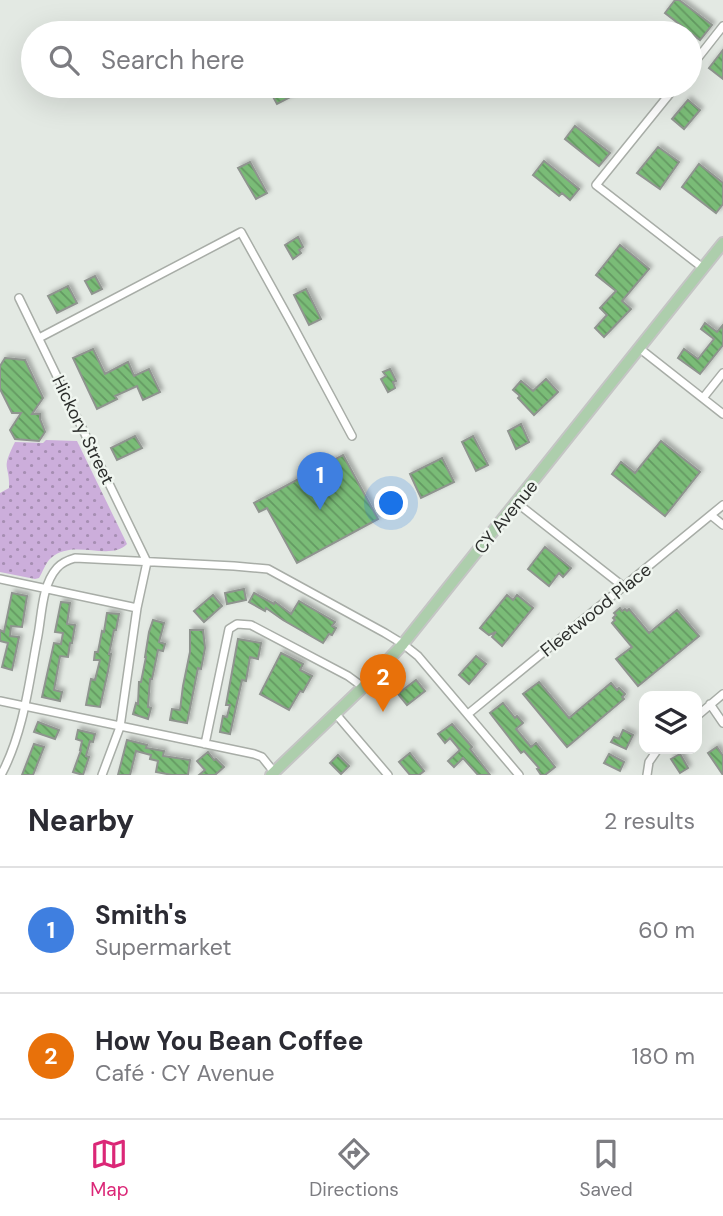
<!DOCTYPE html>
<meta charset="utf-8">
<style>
:root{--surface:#fff;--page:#f7f7f7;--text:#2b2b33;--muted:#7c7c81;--line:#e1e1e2;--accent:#db2777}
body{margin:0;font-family:"DM Sans",sans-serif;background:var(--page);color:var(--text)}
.controls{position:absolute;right:21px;bottom:21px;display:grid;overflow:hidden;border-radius:14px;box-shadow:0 7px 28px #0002}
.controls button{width:63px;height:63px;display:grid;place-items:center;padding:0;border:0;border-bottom:2px solid var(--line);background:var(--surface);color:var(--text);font:35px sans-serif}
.you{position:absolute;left:392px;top:504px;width:24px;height:24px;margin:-18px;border:5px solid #fff;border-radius:50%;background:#1a73e8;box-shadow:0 0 0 10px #1a73e833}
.badge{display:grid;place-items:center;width:46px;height:46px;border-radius:50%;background:var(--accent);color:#fff;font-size:23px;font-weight:700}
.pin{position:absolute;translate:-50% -58px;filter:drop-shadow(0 2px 4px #0008)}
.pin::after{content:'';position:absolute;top:37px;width:24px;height:21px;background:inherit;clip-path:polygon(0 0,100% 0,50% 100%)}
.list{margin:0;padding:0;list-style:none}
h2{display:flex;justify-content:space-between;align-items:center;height:91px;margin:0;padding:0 28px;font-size:30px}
h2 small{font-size:23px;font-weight:400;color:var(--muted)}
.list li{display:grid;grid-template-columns:46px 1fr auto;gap:21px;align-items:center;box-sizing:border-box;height:126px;padding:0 28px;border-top:2px solid var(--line)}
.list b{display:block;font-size:26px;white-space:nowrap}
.list p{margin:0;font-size:23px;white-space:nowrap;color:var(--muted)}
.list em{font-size:23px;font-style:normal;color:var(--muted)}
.icon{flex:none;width:38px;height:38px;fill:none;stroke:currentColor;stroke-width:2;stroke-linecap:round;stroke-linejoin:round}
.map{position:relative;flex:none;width:723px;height:775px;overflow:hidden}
.search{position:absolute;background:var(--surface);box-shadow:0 7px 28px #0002;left:21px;right:21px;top:21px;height:77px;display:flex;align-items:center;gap:18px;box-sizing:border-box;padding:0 24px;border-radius:38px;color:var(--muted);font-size:26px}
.sheet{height:343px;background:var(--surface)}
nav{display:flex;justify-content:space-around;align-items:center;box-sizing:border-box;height:98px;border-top:2px solid var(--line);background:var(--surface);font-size:19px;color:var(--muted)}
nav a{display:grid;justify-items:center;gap:4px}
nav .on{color:var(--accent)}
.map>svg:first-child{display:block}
.green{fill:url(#green-dots)}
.building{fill:url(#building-back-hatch);stroke:#8f948f;stroke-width:2;filter:url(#shadow)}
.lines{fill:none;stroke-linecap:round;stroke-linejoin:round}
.street-casing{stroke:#a8ada7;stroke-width:10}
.primary-casing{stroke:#c4c5c4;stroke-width:14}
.street{stroke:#fff;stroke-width:7}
.primary{stroke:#adceac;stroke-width:10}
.labels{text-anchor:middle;stroke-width:5;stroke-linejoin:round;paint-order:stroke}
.street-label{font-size:18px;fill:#2d2f2d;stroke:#f0f6f0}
</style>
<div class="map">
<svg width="723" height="775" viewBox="0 0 723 775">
<defs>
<pattern id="green-dots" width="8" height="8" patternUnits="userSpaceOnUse" patternTransform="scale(1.75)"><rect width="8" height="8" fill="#ccaedb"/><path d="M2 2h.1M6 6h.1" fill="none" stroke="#a68eb2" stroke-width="1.8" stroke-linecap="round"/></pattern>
<pattern id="building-back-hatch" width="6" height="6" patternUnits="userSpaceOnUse" patternTransform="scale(1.75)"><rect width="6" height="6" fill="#7abc77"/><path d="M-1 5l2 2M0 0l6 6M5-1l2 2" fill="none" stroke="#649962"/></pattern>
<filter id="shadow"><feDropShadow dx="3" dy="-3" stdDeviation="2" flood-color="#0004"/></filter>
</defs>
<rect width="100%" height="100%" fill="#e3e9e3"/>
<path class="green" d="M 46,440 L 77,441 L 127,544 C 110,562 73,538 51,558 C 45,563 43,572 39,578 L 35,579 L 0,572 L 0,493 L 9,488 C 10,463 0,472 15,442 L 43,443 Z"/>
<path class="building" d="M 675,0 L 679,0 L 712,25 L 700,40 L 665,13 Z
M 723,50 L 723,79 L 709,68 Z
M 288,86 L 292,86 L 296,94 L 277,104 L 272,95 Z
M 688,100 L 700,110 L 684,129 L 672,119 Z
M 575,126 L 610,153 L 599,166 L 565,139 Z
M 658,147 L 679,162 L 660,189 L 637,173 Z
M 544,161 L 579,189 L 570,200 L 562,193 L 559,196 L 533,175 Z
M 250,162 L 267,193 L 256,199 L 238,168 Z
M 699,164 L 723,183 L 723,204 L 716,213 L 682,187 Z
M 298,237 L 303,247 L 299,250 L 301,253 L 293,259 L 285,245 Z
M 620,245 L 649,269 L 622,301 L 631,309 L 604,337 L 595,328 L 607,315 L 600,308 L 616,291 L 596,275 Z
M 95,276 L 102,289 L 92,294 L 85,281 Z
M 68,286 L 77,303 L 57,313 L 48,296 Z
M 306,289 L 321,319 L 309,325 L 294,295 Z
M 705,323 L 717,332 L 723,325 L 723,345 L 700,374 L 678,358 L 684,349 L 698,359 L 714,339 L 701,329 Z
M 93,349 L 105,374 L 128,362 L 134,376 L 149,369 L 160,392 L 143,400 L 137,386 L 115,396 L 117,399 L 97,409 L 73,358 Z
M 5,358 L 25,360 L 43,398 L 32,414 L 40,414 L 40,419 L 45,432 L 39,441 L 15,439 L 10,430 L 21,413 L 12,413 L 0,389 L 0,366 Z
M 390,369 L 396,381 L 393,382 L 395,388 L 388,392 L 381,379 L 386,376 L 383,372 Z
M 546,379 L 558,392 L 534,415 L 518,398 L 520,396 L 513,390 L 521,381 L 533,391 Z
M 521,424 L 529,442 L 516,449 L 508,431 Z
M 135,436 L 142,448 L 117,460 L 111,448 Z
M 473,436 L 488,465 L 476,471 L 462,442 Z
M 661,441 L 700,472 L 665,516 L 612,474 L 621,462 L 635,473 Z
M 343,455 L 378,519 L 297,563 L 267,508 L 259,512 L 254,503 Z
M 442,458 L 454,482 L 421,498 L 410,474 Z
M 545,547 L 571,568 L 563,577 L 559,573 L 549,586 L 528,569 Z
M 244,589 L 246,600 L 227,604 L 225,593 Z
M 12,593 L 27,596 L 22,627 L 11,626 L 10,636 L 19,637 L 12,670 L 2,667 L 8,643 L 0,641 L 0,630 L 4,632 Z
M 254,593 L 274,604 L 275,602 L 291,614 L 299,601 L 335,622 L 332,626 L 336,628 L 332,635 L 329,634 L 323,643 L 283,620 L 266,608 L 265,611 L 249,602 Z
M 213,595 L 222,606 L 204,622 L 194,611 Z
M 507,595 L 513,600 L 517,595 L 533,608 L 502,646 L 492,637 L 496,632 L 489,635 L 480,628 Z
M 61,602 L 70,603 L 67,624 L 75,625 L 72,643 L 70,643 L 68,657 L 60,656 L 54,690 L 62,692 L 60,701 L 42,697 L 54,643 L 61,644 L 63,633 L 55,632 Z
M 620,608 L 622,611 L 625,609 L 627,611 L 629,609 L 649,633 L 677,610 L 699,636 L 638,686 L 616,659 L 632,647 L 612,623 L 615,620 L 613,618 L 616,615 L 614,613 Z
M 107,613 L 119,614 L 116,630 L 114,630 L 109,654 L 111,654 L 108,671 L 100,707 L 86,705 L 91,679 L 95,680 L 100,660 L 94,660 L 95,652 L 98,652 L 102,631 L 104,632 Z
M 153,620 L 164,623 L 159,642 L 165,644 L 163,651 L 158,650 L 152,679 L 150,679 L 148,707 L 151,708 L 148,719 L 133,714 L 136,703 L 138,704 L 139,682 L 141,682 L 146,657 L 145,657 L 149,632 Z
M 190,630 L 203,630 L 205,648 L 201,669 L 198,668 L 187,723 L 170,720 L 172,709 L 180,710 L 183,686 L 190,652 Z
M 238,639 L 261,643 L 258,659 L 250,657 L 246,681 L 242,680 L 230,734 L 220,732 L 223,716 L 227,717 L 230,705 L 226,705 Z
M 281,653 L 303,664 L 300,670 L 312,676 L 303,692 L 300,691 L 289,710 L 260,694 Z
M 476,656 L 486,664 L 469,684 L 459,675 Z
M 416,680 L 425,691 L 407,705 L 398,694 Z
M 539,682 L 569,718 L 611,683 L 617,690 L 619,688 L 625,694 L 622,697 L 624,699 L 567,747 L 523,694 Z
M 503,703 L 515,718 L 517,716 L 523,723 L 516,729 L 531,747 L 536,743 L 555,767 L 545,775 L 541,775 L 537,769 L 539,768 L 524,751 L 521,753 L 490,713 Z
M 38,722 L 59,730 L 55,739 L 34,732 Z
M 452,724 L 472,747 L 470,749 L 490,775 L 478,775 L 463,758 L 454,767 L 448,761 L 460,750 L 450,738 L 445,743 L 438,734 Z
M 78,730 L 95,734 L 93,742 L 90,741 L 86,756 L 89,757 L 83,775 L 73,772 L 81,750 L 80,750 L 82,741 L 76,739 Z
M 623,730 L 633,735 L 626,749 L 611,742 L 614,737 L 619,739 Z
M 127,740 L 147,745 L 146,748 L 164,751 L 163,756 L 190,760 L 188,775 L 172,775 L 156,772 L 158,761 L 150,759 L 151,755 L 136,751 L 130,775 L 118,775 Z
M 34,744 L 44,747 L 33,775 L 22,775 Z
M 717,747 L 723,756 L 723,775 L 708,753 Z
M 208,752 L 214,760 L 216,759 L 224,767 L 215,775 L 199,775 L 205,770 L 197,761 Z
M 410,753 L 424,771 L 419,775 L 410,775 L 399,762 Z
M 609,754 L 624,762 L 620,771 L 604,763 Z
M 680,754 L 688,768 L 680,773 L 671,759 Z
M 338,755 L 349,766 L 341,774 L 330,763 Z"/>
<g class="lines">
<g class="street-casing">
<path id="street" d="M 690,68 L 723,26
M 676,86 L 596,185 L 703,268
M 19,298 L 147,562 L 137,608 L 120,727 L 102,775
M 39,338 L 241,232 L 292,324 L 352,436
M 639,348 L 723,414
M 703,398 L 723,373
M 517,503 L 624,587
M 712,516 L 723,525
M 0,579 L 137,608
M 0,701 L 254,754 L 262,757 L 274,772
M 710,704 L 723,723
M 335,713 L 388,775
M 468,714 L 723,505
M 697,716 L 723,694
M 205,744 L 229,629 L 237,624 L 251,625 L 348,676 L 363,687
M 1,775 C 24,732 29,682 38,635 C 42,613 42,585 57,568 C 62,562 68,560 75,558 L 234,566 L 268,569 L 385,633 L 403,644 L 418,656 L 519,775
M 647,775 L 649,762 L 658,749"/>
</g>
<g class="primary-casing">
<path id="primary" d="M 271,775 L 363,687 L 403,644 L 723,243"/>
</g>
<use href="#street" class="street"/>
<use href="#primary" class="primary"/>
</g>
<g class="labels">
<g class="street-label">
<text transform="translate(83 430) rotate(64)" y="6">Hickory Street</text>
<text transform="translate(506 517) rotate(-51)" y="6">CY Avenue</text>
<text transform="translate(596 610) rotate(-39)" y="6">Fleetwood Place</text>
</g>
</g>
</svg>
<div class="controls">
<button><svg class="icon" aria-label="layers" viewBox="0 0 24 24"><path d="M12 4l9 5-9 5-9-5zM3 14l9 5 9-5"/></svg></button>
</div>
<div class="you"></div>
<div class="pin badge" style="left:320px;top:510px;background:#3f7fe0">1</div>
<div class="pin badge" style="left:383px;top:712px;background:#e8710a">2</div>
<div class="search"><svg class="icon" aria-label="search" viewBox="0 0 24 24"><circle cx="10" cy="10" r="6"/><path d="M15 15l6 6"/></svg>Search here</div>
</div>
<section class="sheet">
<h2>Nearby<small>2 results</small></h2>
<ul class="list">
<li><span class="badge" style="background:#3f7fe0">1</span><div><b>Smith's</b><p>Supermarket</p></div><em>60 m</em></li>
<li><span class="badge" style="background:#e8710a">2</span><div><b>How You Bean Coffee</b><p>Café · CY Avenue</p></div><em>180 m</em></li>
</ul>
</section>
<nav>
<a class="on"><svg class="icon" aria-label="map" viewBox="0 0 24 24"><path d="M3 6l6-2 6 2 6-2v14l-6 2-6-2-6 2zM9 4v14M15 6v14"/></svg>Map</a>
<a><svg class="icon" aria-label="directions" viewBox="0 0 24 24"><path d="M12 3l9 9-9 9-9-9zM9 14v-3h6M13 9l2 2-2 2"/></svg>Directions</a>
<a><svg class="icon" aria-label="saved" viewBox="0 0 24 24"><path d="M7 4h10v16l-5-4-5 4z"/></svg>Saved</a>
</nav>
